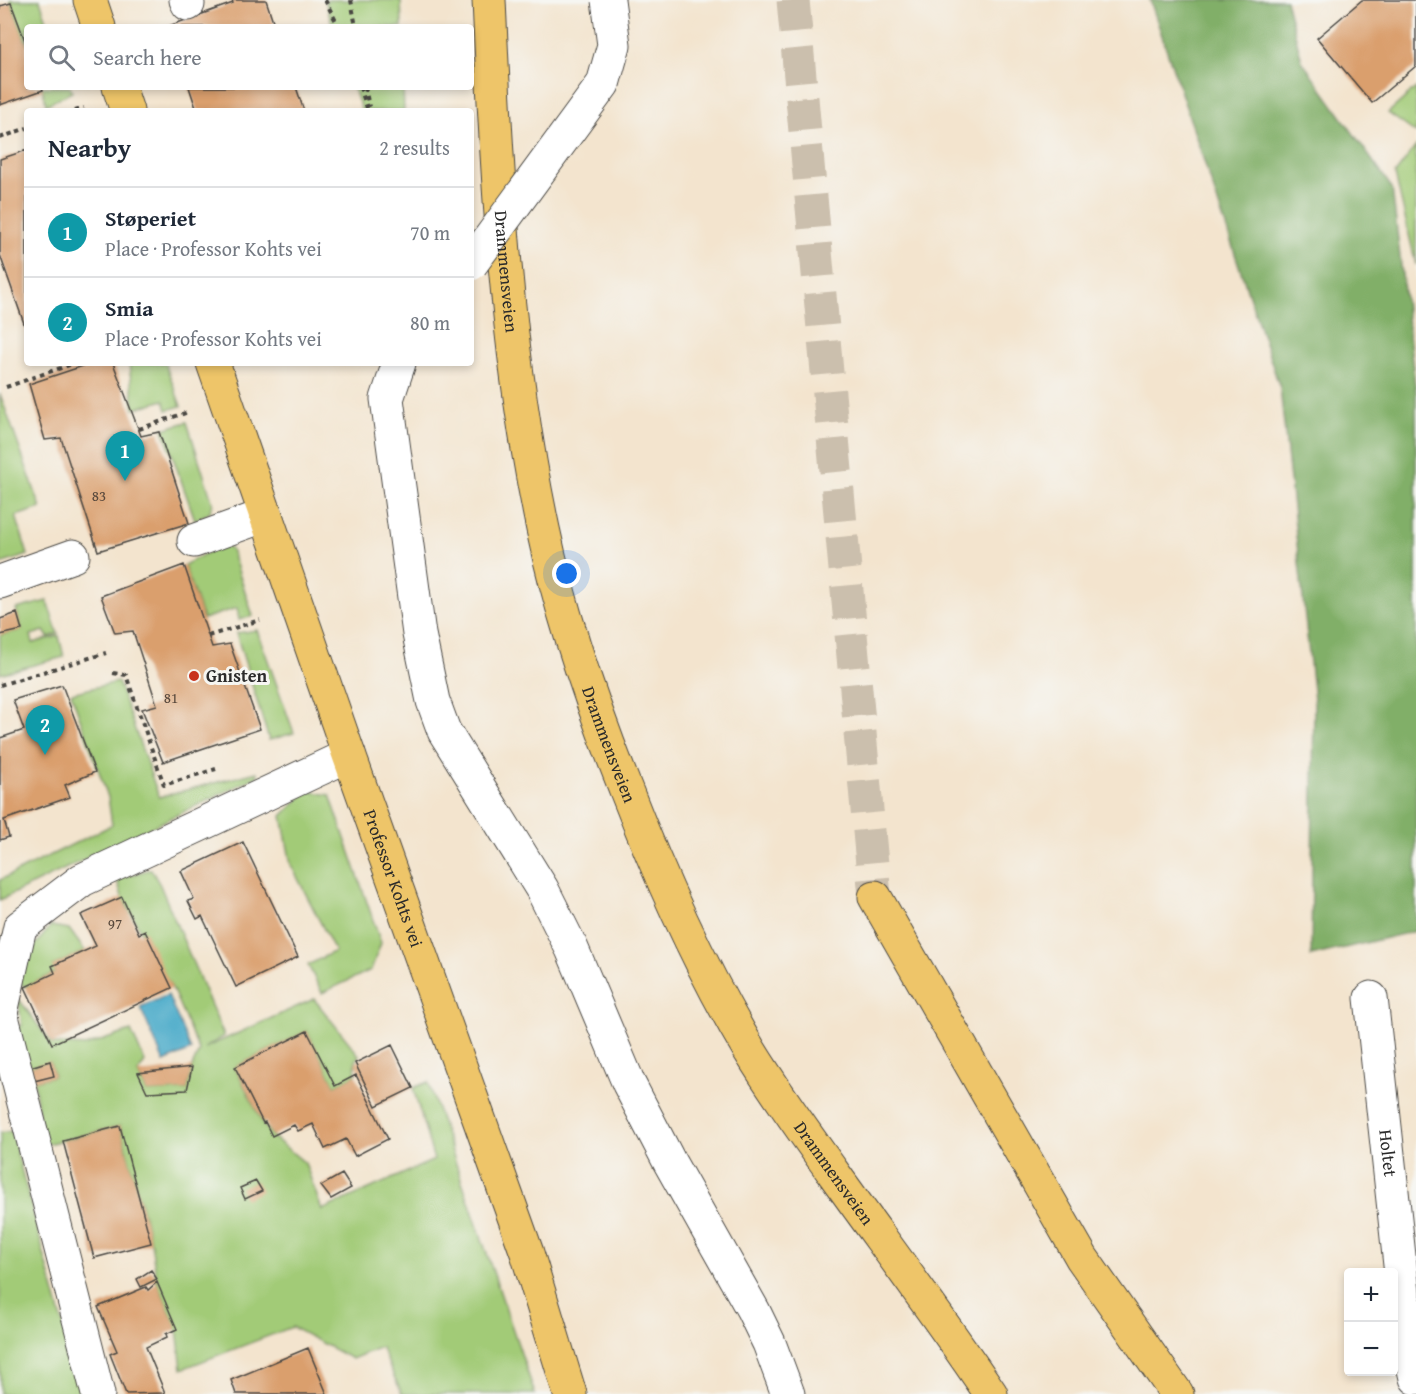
<!DOCTYPE html>
<meta charset="utf-8">
<style>
:root{--surface:#fff;--page:#f2f2f3;--text:#1f2937;--muted:#747a83;--line:#e0e1e3;--accent:#7c3aed}
body{margin:0;font-family:"Gentium Book Plus",serif;background:var(--page);color:var(--text)}
.controls{position:absolute;right:18px;bottom:18px;display:grid;overflow:hidden;border-radius:6px;box-shadow:0 3px 9px #0003}
.controls button{width:54px;height:54px;display:grid;place-items:center;padding:0;border:0;border-bottom:2px solid var(--line);background:var(--surface);color:var(--text);font:30px sans-serif}
.you{position:absolute;left:567px;top:574px;width:21px;height:21px;margin:-15px;border:4px solid #fff;border-radius:50%;background:#1a73e8;box-shadow:0 0 0 9px #1a73e833}
.badge{display:grid;place-items:center;width:39px;height:39px;border-radius:50%;background:var(--accent);color:#fff;font-size:20px;font-weight:700}
.pin{position:absolute;translate:-50% -50px;filter:drop-shadow(0 2px 3px #0008)}
.pin::after{content:'';position:absolute;top:32px;width:21px;height:18px;background:inherit;clip-path:polygon(0 0,100% 0,50% 100%)}
.list{margin:0;padding:0;list-style:none}
h2{display:flex;justify-content:space-between;align-items:center;height:78px;margin:0;padding:0 24px;font-size:26px}
h2 small{font-size:20px;font-weight:400;color:var(--muted)}
.list li{display:grid;grid-template-columns:39px 1fr auto;gap:18px;align-items:center;box-sizing:border-box;height:90px;padding:0 24px;border-top:2px solid var(--line)}
.list b{display:block;font-size:22px;white-space:nowrap}
.list p{margin:0;font-size:20px;white-space:nowrap;color:var(--muted)}
.list em{font-size:20px;font-style:normal;color:var(--muted)}
.icon{flex:none;width:33px;height:33px;fill:none;stroke:currentColor;stroke-width:2;stroke-linecap:round;stroke-linejoin:round}
.map{position:relative;flex:none;width:1416px;height:1394px;overflow:hidden}
.search{position:absolute;background:var(--surface);box-shadow:0 3px 9px #0003;left:24px;top:24px;width:450px;height:66px;display:flex;align-items:center;gap:15px;box-sizing:border-box;padding:0 21px;border-radius:6px;color:var(--muted);font-size:22px}
.panel{position:absolute;background:var(--surface);box-shadow:0 3px 9px #0003;left:24px;top:108px;width:450px;height:258px;border-radius:6px}
.map>svg:first-child{display:block}
.green{fill:#a2cb77;stroke:#667b51;stroke-width:1.5}
.forest{fill:#81af68;stroke:#566d4a;stroke-width:1.5}
.water{fill:#4aaac9;stroke:#3a6a7a;stroke-width:1.5}
.building{fill:#da9f6d}
.lines{fill:none;stroke-linecap:round;stroke-linejoin:round}
.highway-tunnel{stroke:#cbbfad;stroke-width:33;stroke-dasharray:33 16;stroke-linecap:butt}
.minor-casing{stroke:#494743;stroke-width:35}
.major-casing{stroke:#494743;stroke-width:35}
.highway-casing{stroke:#494743;stroke-width:35}
.path{stroke:#494743;stroke-width:4;stroke-dasharray:4.5 4.5;stroke-linecap:butt}
.minor{stroke:#fff;stroke-width:33}
.major{stroke:#eec569;stroke-width:33}
.highway{stroke:#eec569;stroke-width:33}
.minor-bridge-casing{stroke:#494743;stroke-width:35;stroke-linecap:butt}
.minor-bridge{stroke:#fff;stroke-width:33}
.poi-dot{fill:#c8321e;stroke:#f6f6f2;stroke-width:2}
.labels{text-anchor:middle;stroke-width:6;stroke-linejoin:round;paint-order:stroke}
.number-label{font-size:15px;fill:#57483c}
.street-label{font-size:18px;fill:#2b2b2b;stroke:#f6f6f2}
.poi-label{font-size:18px;font-weight:bold;fill:#2b2b2b;stroke:#f6f6f2;text-anchor:start}
</style>
<div class="map">
<svg width="1416" height="1394" viewBox="0 0 1416 1394">
<rect width="100%" height="100%" fill="#f6f6f2"/>
<filter id="ink" filterUnits="userSpaceOnUse"><feTurbulence type="fractalNoise" baseFrequency=".0167" numOctaves="2"/><feDisplacementMap in="SourceGraphic" scale="12" xChannelSelector="R" yChannelSelector="G"/><feConvolveMatrix kernelMatrix="1 2 1 2 8 2 1 2 1" color-interpolation-filters="sRGB"/></filter>
<filter id="wash" filterUnits="userSpaceOnUse"><feTurbulence type="fractalNoise" baseFrequency=".008" numOctaves="4" result="noise"/><feDisplacementMap in="SourceGraphic" scale="24" xChannelSelector="R" yChannelSelector="G"/><feGaussianBlur stdDeviation="1.35" result="paint"/><feColorMatrix in="noise" values="0 0 0 0 0 0 0 0 0 0 0 0 0 0 0 0 0 1.4 0 .05"/><feComposite in="paint" operator="in"/></filter>
<g filter="url(#wash)">
<rect width="100%" height="100%" fill="#f3e4ce"/>
<path class="green" d="M 10,0 L 40,0 L 49,27 L 27,27 L 27,46 Z
M 325,0 L 401,0 L 402,27 L 333,27 Z
M 42,87 L 70,87 L 72,92 L 46,105 Z
M 353,87 L 403,87 L 404,111 L 362,111 Z
M 1416,88 L 1416,133 L 1388,113 Z
M 1416,146 L 1416,265 L 1395,174 Z
M 129,363 L 165,363 L 181,406 L 167,410 L 164,400 L 134,409 Z
M 0,394 L 41,508 L 16,516 L 28,555 L 0,564 Z
M 187,422 L 213,504 L 209,513 L 195,520 L 163,429 Z
M 223,544 L 231,549 L 253,616 L 239,620 L 237,608 L 203,619 L 184,565 Z
M 47,601 L 58,634 L 48,637 L 44,631 L 31,635 L 33,643 L 59,636 L 64,657 L 0,674 L 0,635 L 22,630 L 16,609 Z
M 257,630 L 294,733 L 269,740 L 236,633 Z
M 118,682 L 159,797 L 257,772 L 258,776 L 0,900 L 0,880 L 112,825 L 108,797 L 71,693 Z
M 307,791 L 330,795 L 381,943 L 371,970 L 322,993 L 308,965 L 335,951 L 291,865 L 282,816 Z
M 151,869 L 160,885 L 224,1036 L 205,1048 L 314,999 L 359,1055 L 355,1063 L 356,1075 L 335,1086 L 307,1031 L 235,1067 L 263,1124 L 272,1136 L 305,1163 L 322,1210 L 434,1160 L 413,1088 L 428,1082 L 535,1394 L 402,1394 L 381,1347 L 352,1359 L 292,1327 L 182,1369 L 177,1329 L 157,1282 L 151,1243 L 120,1126 L 43,1145 L 34,1081 L 54,1076 L 50,1062 L 30,1067 L 12,1029 L 22,1026 L 18,998 L 52,1044 L 85,1046 L 131,1031 L 145,1062 L 138,1073 L 147,1092 L 187,1090 L 192,1067 L 199,1051 L 172,988 L 122,897 L 117,879 Z
M 51,926 L 69,929 L 85,951 L 53,966 L 55,973 L 25,987 L 13,978 L 20,963 Z
M 11,1131 L 74,1365 L 83,1394 L 0,1394 L 0,1133 Z"/>
<path class="forest" d="M 1150,0 L 1286,0 L 1302,61 L 1392,188 L 1416,394 L 1416,931 L 1311,956 L 1314,700 L 1280,388 Z"/>
<path class="water" d="M 168,995 L 191,1050 L 164,1062 L 140,1007 Z"/>
<g id="blocks">
<path class="building" d="M 232,0 L 266,0 L 275,27 L 166,27 L 233,3 Z
M 1362,0 L 1416,0 L 1416,66 L 1372,103 L 1317,38 Z
M 11,3 L 27,46 L 27,87 L 42,87 L 43,90 L 0,105 L 0,6 Z
M 189,87 L 296,87 L 304,111 L 197,111 Z
M 27,150 L 27,332 L 0,255 L 0,159 Z
M 92,363 L 113,363 L 141,436 L 159,432 L 189,523 L 98,551 L 61,438 L 45,440 L 29,384 Z
M 184,565 L 212,647 L 230,644 L 260,729 L 163,762 L 142,709 L 157,705 L 133,631 L 115,633 L 101,596 Z
M 17,613 L 22,630 L 0,635 L 0,619 Z
M 62,685 L 95,772 L 65,785 L 70,797 L 4,820 L 9,837 L 0,840 L 0,738 L 24,730 L 13,700 Z
M 243,842 L 298,957 L 236,987 L 202,916 L 197,919 L 188,901 L 194,899 L 181,871 Z
M 122,897 L 139,934 L 145,931 L 172,988 L 52,1044 L 25,987 L 55,973 L 52,966 L 96,946 L 81,915 Z
M 307,1031 L 335,1086 L 356,1075 L 388,1139 L 355,1156 L 346,1139 L 325,1149 L 313,1124 L 298,1131 L 294,1125 L 272,1136 L 265,1122 L 263,1123 L 235,1067 Z
M 392,1045 L 413,1088 L 376,1106 L 355,1063 Z
M 50,1061 L 54,1076 L 34,1081 L 30,1067 Z
M 192,1067 L 187,1090 L 147,1092 L 138,1073 Z
M 120,1126 L 151,1243 L 94,1258 L 63,1141 Z
M 342,1174 L 351,1188 L 331,1199 L 321,1186 Z
M 256,1181 L 262,1191 L 245,1199 L 240,1188 Z
M 151,1270 L 157,1279 L 141,1287 L 137,1279 Z
M 157,1282 L 177,1329 L 166,1334 L 167,1337 L 146,1347 L 165,1393 L 126,1394 L 110,1354 L 117,1351 L 98,1307 L 146,1287 L 148,1290 Z
M 308,1348 L 327,1394 L 236,1394 L 231,1380 Z"/>
</g>
</g>
<g filter="url(#ink)">
<use href="#blocks" fill-opacity="0" stroke="#494743" stroke-width="1.5"/>
<g class="lines">
<path class="highway-tunnel" d="M 793,0 L 875,897"/>
<g class="minor-casing">
<g id="minor">
<path d="M 186,0 L 188,4"/>
<path d="M 399,363 L 387,399 L 419,634 L 433,701 L 444,731 L 542,889 L 572,949 L 629,1084 L 670,1163 L 753,1310 L 769,1343 L 788,1394"/>
<path d="M 194,541 L 266,515"/>
<path d="M 0,582 L 73,556"/>
<path id="s1" d="M 1371,998 L 1409,1348 L 1416,1378"/>
<path d="M 98,1394 L 1,1013 L 20,927 L 82,880 L 349,755"/>
</g>
</g>
<g class="major-casing">
<g id="major">
<path d="M 90,0 L 99,27"/>
<path d="M 119,87 L 127,111"/>
<path id="s2" d="M 213,363 L 349,755 L 527,1253 L 570,1394"/>
</g>
</g>
<g class="highway-casing">
<g id="highway">
<path id="s3" d="M 489,0 C 497,178 506,355 543,529 C 562,619 592,705 626,790 C 661,880 701,969 750,1051 C 775,1092 804,1132 832,1171 C 885,1245 940,1318 991,1394"/>
<path d="M 875,897 L 1082,1258 L 1177,1394"/>
</g>
</g>
<path class="path" d="M 325,0 L 339,27
M 351,0 L 356,27
M 360,87 L 368,111
M 365,87 L 369,107
M 75,111 L 84,108
M 0,138 L 27,128
M 6,387 L 75,363
M 139,429 L 188,412
M 208,636 L 260,620
M 113,673 L 126,675 L 164,785 L 216,769
M 0,685 L 106,653"/>
<use href="#minor" class="minor"/>
<use href="#major" class="major"/>
<use href="#highway" class="highway"/>
<g class="minor-bridge-casing">
<path id="minor-bridge" d="M 471,264 L 603,84 L 614,45 L 608,0"/>
</g>
<use href="#minor-bridge" class="minor-bridge"/>
</g>
</g>
<circle class="poi-dot" cx="194" cy="676" r="6"/>
<g class="labels">
<g class="number-label">
<text x="99" y="501">83</text>
<text x="171" y="703">81</text>
<text x="115" y="929">97</text>
</g>
<g class="street-label">
<text dy="6" stroke="none"><textPath href="#s3" startOffset="272">Drammensveien</textPath></text>
<text dy="6" stroke="none"><textPath href="#s3" startOffset="758">Drammensveien</textPath></text>
<text dy="6" stroke="none"><textPath href="#s2" startOffset="546">Professor Kohts vei</textPath></text>
<text dy="6" stroke="none"><textPath href="#s1" startOffset="156">Holtet</textPath></text>
<text dy="6" stroke="none"><textPath href="#s3" startOffset="1244">Drammensveien</textPath></text>
</g>
<g class="poi-label">
<text x="206" y="682">Gnisten</text>
</g>
</g>
</svg>
<div class="controls">
<button>+</button>
<button>−</button>
</div>
<div class="you"></div>
<div class="pin badge" style="left:125px;top:481px;background:#0f9aa8">1</div>
<div class="pin badge" style="left:45px;top:755px;background:#0f9aa8">2</div>
<div class="search"><svg class="icon" aria-label="search" viewBox="0 0 24 24"><circle cx="10" cy="10" r="6"/><path d="M15 15l6 6"/></svg>Search here</div>
<section class="panel">
<h2>Nearby<small>2 results</small></h2>
<ul class="list">
<li><span class="badge" style="background:#0f9aa8">1</span><div><b>Støperiet</b><p>Place · Professor Kohts vei</p></div><em>70 m</em></li>
<li><span class="badge" style="background:#0f9aa8">2</span><div><b>Smia</b><p>Place · Professor Kohts vei</p></div><em>80 m</em></li>
</ul>
</section>
</div>
